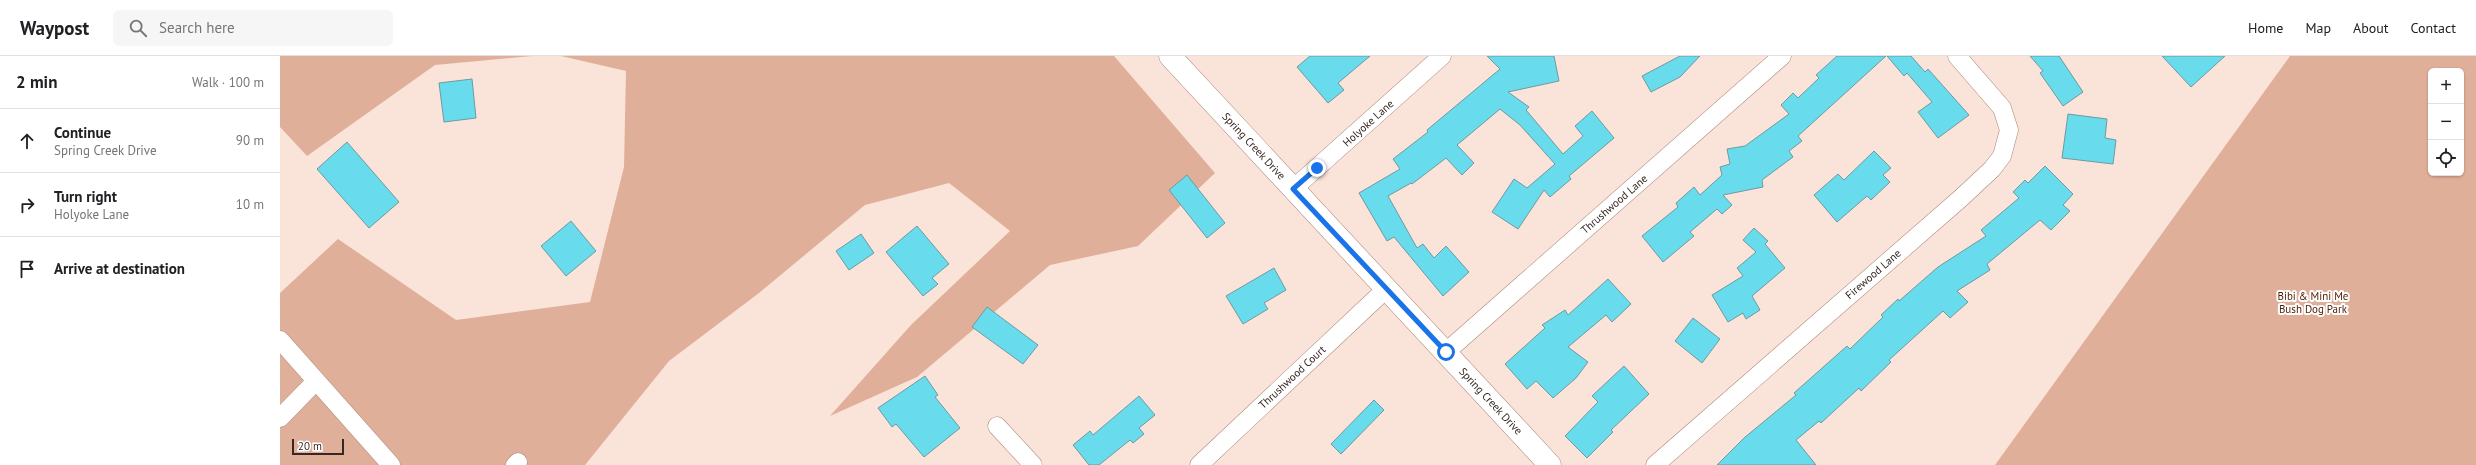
<!DOCTYPE html>
<meta charset="utf-8">
<style>
:root{--surface:#fff;--page:#f6f6f6;--text:#202124;--muted:#757577;--line:#e0e0e0}
body{margin:0;font-family:"PT Sans",sans-serif;background:var(--page);color:var(--text)}
.controls{position:absolute;right:12px;top:12px;display:grid;overflow:hidden;border-radius:6px;box-shadow:0 1px 3px #0004}
.controls button{width:36px;height:36px;display:grid;place-items:center;padding:0;border:0;border-bottom:1px solid var(--line);background:var(--surface);color:var(--text);font:20px sans-serif}
.scale{position:absolute;left:12px;bottom:10px;width:52px;box-sizing:border-box;padding-left:4px;border:2px solid #362822;border-top:0;font-size:11px;line-height:14px;white-space:nowrap;color:#362822;-webkit-text-stroke:3px #fff;paint-order:stroke}
.stop{position:absolute;width:12px;height:12px;margin:-9px;border:3px solid #1a73e8;border-radius:50%;background:#fff}
.stop.end{background:#1a73e8;border-color:#fff;box-shadow:0 1px 4px #0008}
.list{margin:0;padding:0;list-style:none}
h2{display:flex;justify-content:space-between;align-items:center;height:52px;margin:0;padding:0 16px;font-size:17px}
h2 small{font-size:13px;font-weight:400;color:var(--muted)}
.list li{display:grid;grid-template-columns:26px 1fr auto;gap:12px;align-items:center;box-sizing:border-box;height:64px;padding:0 16px;border-top:1px solid var(--line)}
.list b{display:block;font-size:15px;white-space:nowrap}
.list p{margin:0;font-size:13px;white-space:nowrap;color:var(--muted)}
.list em{font-size:13px;font-style:normal;color:var(--muted)}
.icon{flex:none;width:22px;height:22px;fill:none;stroke:currentColor;stroke-width:2;stroke-linecap:round;stroke-linejoin:round}
.map{position:relative;flex:none;width:2196px;height:409px;overflow:hidden}
header{display:flex;align-items:center;gap:24px;box-sizing:border-box;height:56px;padding:0 20px;background:var(--surface);border-bottom:1px solid var(--line)}
header strong{font-size:19px}
nav{display:flex;gap:22px;margin-inline-start:auto;font-size:14px}
.search{width:280px;height:36px;background:var(--page);display:flex;align-items:center;gap:10px;box-sizing:border-box;padding:0 14px;border-radius:6px;color:var(--muted);font-size:15px}
main{display:flex}
aside{flex:1;background:var(--surface)}
.map>svg:first-child{display:block}
.green{fill:#e0af9a;fill-rule:evenodd}
.building{fill:#68dbec;stroke:#6e9aa0}
.lines{fill:none;stroke-linecap:round;stroke-linejoin:round}
.street-casing{stroke:#aa8778;stroke-width:19}
.secondary-casing{stroke:#aa8778;stroke-width:23}
.street{stroke:#fff;stroke-width:18}
.secondary{stroke:#fff;stroke-width:22}
.route{stroke:#1a73e8;stroke-width:5}
.labels{text-anchor:middle;stroke-width:4;stroke-linejoin:round;paint-order:stroke}
.street-label{font-size:11px;fill:#362822;stroke:#fff}
.park-label{font-size:11px;fill:#4e1d03;stroke:#fff}
</style>
<header>
<strong>Waypost</strong>
<div class="search"><svg class="icon" aria-label="search" viewBox="0 0 24 24"><circle cx="10" cy="10" r="6"/><path d="M15 15l6 6"/></svg>Search here</div>
<nav><a>Home</a><a>Map</a><a>About</a><a>Contact</a></nav>
</header>
<main>
<aside>
<h2>2 min<small>Walk · 100 m</small></h2>
<ul class="list">
<li><svg class="icon" aria-label="ahead" viewBox="0 0 24 24"><path d="M12 20V5M6 11l6-6 6 6"/></svg><div><b>Continue</b><p>Spring Creek Drive</p></div><em>90 m</em></li>
<li><svg class="icon" aria-label="right" viewBox="0 0 24 24"><path d="M7 20v-9h11M14 6l5 5-5 5"/></svg><div><b>Turn right</b><p>Holyoke Lane</p></div><em>10 m</em></li>
<li><svg class="icon" aria-label="arrive" viewBox="0 0 24 24"><path d="M6 21V4h12l-3 4 3 4H6"/></svg><div><b>Arrive at destination</b></div></li>
</ul>
</aside>
<div class="map">
<svg width="2196" height="409" viewBox="0 0 2196 409">
<rect width="100%" height="100%" fill="#fae3d8"/>
<path class="green" d="M 0,0 L 252,0 L 155,9 L 27,100 L 0,71 Z
M 281,0 L 834,0 L 935,117 L 858,190 L 770,209 L 637,321 L 550,360 L 631,269 L 730,175 L 669,127 L 585,149 L 479,237 L 389,305 L 305,409 L 0,409 L 0,237 L 58,183 L 176,264 L 310,246 L 344,111 L 346,15 Z
M 2010,0 L 2196,0 L 2196,409 L 1715,409 ZM 2151,15 L 2181,15 L 2181,117 L 2151,117 Z"/>
<path class="building" d="M 1030,0 L 1090,0 L 1058,27 L 1064,34 L 1048,47 L 1017,11 Z
M 1207,0 L 1274,0 L 1279,25 L 1228,36 L 1249,51 L 1246,54 L 1283,98 L 1303,80 L 1295,70 L 1312,55 L 1334,82 L 1289,120 L 1291,123 L 1270,141 L 1264,134 L 1238,173 L 1212,156 L 1234,123 L 1247,132 L 1275,108 L 1240,69 L 1220,53 L 1177,89 L 1194,107 L 1182,119 L 1166,102 L 1132,128 L 1131,127 L 1108,140 L 1137,192 L 1143,188 L 1154,202 L 1166,190 L 1189,216 L 1163,240 L 1114,181 L 1107,185 L 1079,137 L 1120,113 L 1113,103 L 1148,76 L 1147,74 L 1220,13 Z
M 1400,0 L 1420,0 L 1400,21 L 1371,36 L 1362,20 Z
M 1557,0 L 1606,0 L 1518,80 L 1522,85 L 1509,95 L 1513,101 L 1482,124 L 1483,131 L 1443,139 L 1452,149 L 1442,158 L 1437,153 L 1410,176 L 1414,180 L 1383,206 L 1362,180 L 1398,151 L 1396,147 L 1414,131 L 1420,139 L 1442,119 L 1440,111 L 1450,108 L 1447,93 L 1465,90 L 1509,58 L 1501,49 L 1513,37 L 1518,42 L 1539,22 L 1536,19 Z
M 1607,0 L 1631,0 L 1645,16 L 1648,13 L 1689,59 L 1658,82 L 1638,56 L 1652,46 L 1627,17 L 1624,20 Z
M 1750,0 L 1779,0 L 1803,36 L 1783,50 L 1760,17 L 1763,15 Z
M 1882,0 L 1945,0 L 1911,31 Z
M 192,23 L 196,62 L 164,66 L 159,27 Z
M 1788,58 L 1827,63 L 1825,82 L 1836,84 L 1833,108 L 1782,102 Z
M 67,86 L 119,146 L 89,172 L 37,113 Z
M 1594,95 L 1611,112 L 1603,119 L 1610,126 L 1591,144 L 1587,140 L 1557,166 L 1534,139 L 1558,118 L 1564,124 Z
M 1765,110 L 1793,138 L 1783,149 L 1790,155 L 1771,174 L 1760,164 L 1707,208 L 1710,214 L 1677,235 L 1688,246 L 1670,262 L 1663,255 L 1609,304 L 1611,306 L 1581,335 L 1579,332 L 1541,367 L 1539,365 L 1516,384 L 1536,409 L 1437,409 L 1464,382 L 1516,339 L 1514,337 L 1567,290 L 1570,293 L 1603,261 L 1601,259 L 1618,243 L 1619,245 L 1658,211 L 1706,180 L 1701,174 L 1739,142 L 1733,136 L 1745,124 L 1748,127 Z
M 907,119 L 945,167 L 927,182 L 889,134 Z
M 291,165 L 316,195 L 286,220 L 261,190 Z
M 637,170 L 669,208 L 652,222 L 658,228 L 643,240 L 606,196 Z
M 1474,172 L 1488,185 L 1485,188 L 1505,212 L 1472,240 L 1480,254 L 1466,263 L 1463,257 L 1448,266 L 1432,239 L 1463,220 L 1457,212 L 1476,196 L 1463,184 Z
M 581,178 L 594,197 L 569,214 L 556,195 Z
M 994,212 L 1006,234 L 984,247 L 988,253 L 963,268 L 946,240 Z
M 1328,223 L 1351,248 L 1332,266 L 1326,259 L 1288,291 L 1308,306 L 1296,322 L 1273,342 L 1256,325 L 1247,333 L 1225,308 L 1265,272 L 1262,269 L 1285,254 L 1288,259 Z
M 707,251 L 758,289 L 743,308 L 692,271 Z
M 1413,262 L 1440,283 L 1422,307 L 1395,285 Z
M 1344,310 L 1369,338 L 1331,374 L 1333,376 L 1307,402 L 1285,380 L 1318,346 L 1312,340 Z
M 645,320 L 658,339 L 655,341 L 680,372 L 644,401 L 616,368 L 612,371 L 598,352 Z
M 859,340 L 875,359 L 859,372 L 864,378 L 853,387 L 850,384 L 819,409 L 809,409 L 793,389 L 810,375 L 813,379 Z
M 1094,344 L 1104,354 L 1061,398 L 1051,388 Z"/>
<g class="lines">
<g class="street-casing">
<path id="street" d="M 1013,133 L 1162,0
M 0,284 L 111,409
M 1166,296 L 1502,0
M 0,362 L 36,325
M 717,370 L 753,409
M 235,409 L 238,406
M 919,409 L 1106,233
M 1375,409 L 1681,142 L 1712,113 L 1722,100 L 1729,74 L 1722,52 L 1677,0"/>
</g>
<g class="secondary-casing">
<path id="secondary" d="M 890,0 L 1270,409"/>
</g>
<use href="#street" class="street"/>
<use href="#secondary" class="secondary"/>
</g>
<g class="lines">
<path class="route" d="M 1037,112 L 1013,133 L 1166,296"/>
</g>
<g class="labels">
<g class="street-label">
<text transform="translate(1088 67) rotate(-42)" y="4">Holyoke Lane</text>
<text transform="translate(974 90) rotate(47)" y="4">Spring Creek Drive</text>
<text transform="translate(1334 148) rotate(-41)" y="4">Thrushwood Lane</text>
<text transform="translate(1593 218) rotate(-41)" y="4">Firewood Lane</text>
<text transform="translate(1012 321) rotate(-43)" y="4">Thrushwood Court</text>
<text transform="translate(1211 345) rotate(47)" y="4">Spring Creek Drive</text>
</g>
<g class="park-label">
<text x="2033" y="244">Bibi &amp; Mini Me<tspan x="2033" dy="13">Bush Dog Park</tspan></text>
</g>
</g>
</svg>
<div class="controls">
<button>+</button>
<button>−</button>
<button><svg class="icon" aria-label="locate" viewBox="0 0 24 24"><circle cx="12" cy="12" r="6"/><path d="M12 2v4M12 18v4M2 12h4M18 12h4"/></svg></button>
</div>
<div class="scale">20 m</div>
<div class="stop" style="left:1166px;top:296px"></div>
<div class="stop end" style="left:1037px;top:112px"></div>
</div>
</main>
